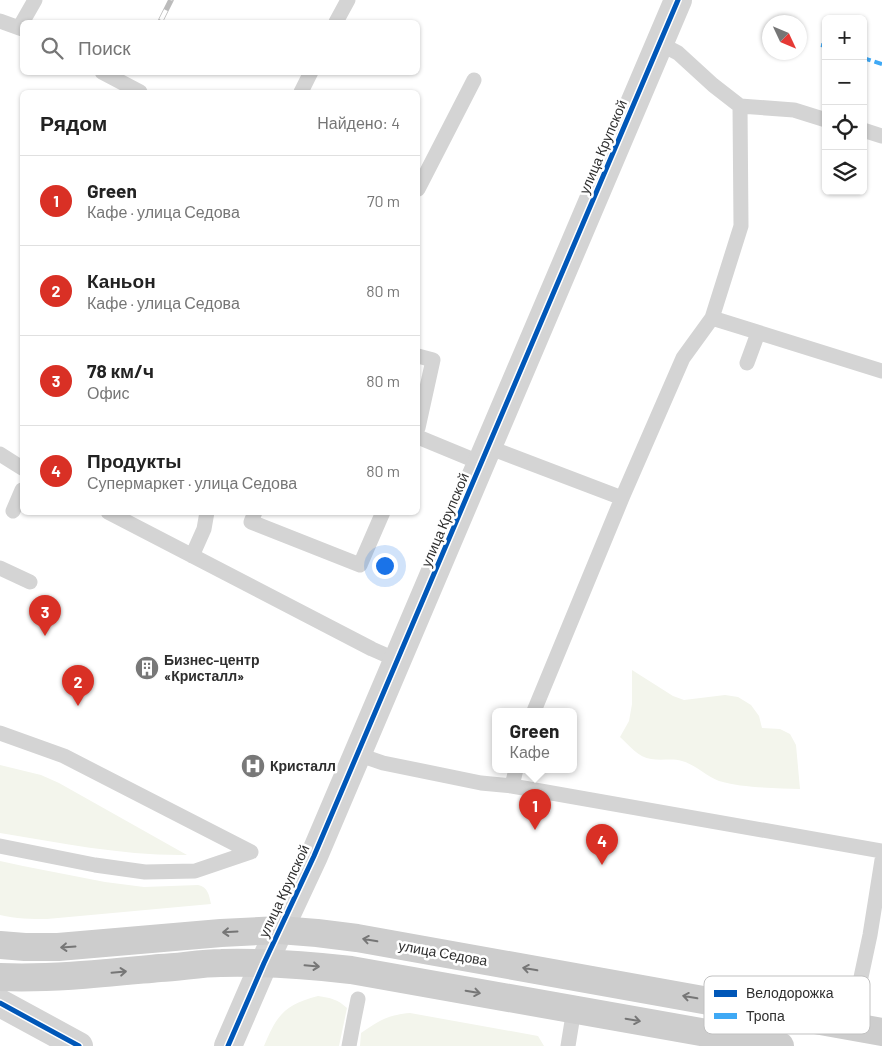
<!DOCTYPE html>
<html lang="ru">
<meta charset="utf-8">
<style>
:root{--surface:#fff;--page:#f6f6f6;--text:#222;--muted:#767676;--line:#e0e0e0;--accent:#d93025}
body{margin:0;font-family:Barlow,sans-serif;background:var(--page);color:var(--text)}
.controls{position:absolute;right:15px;top:15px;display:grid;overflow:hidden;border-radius:8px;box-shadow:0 1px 4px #0004}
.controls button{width:45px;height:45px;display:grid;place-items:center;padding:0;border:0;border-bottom:1px solid var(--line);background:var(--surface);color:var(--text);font:25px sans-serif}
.compass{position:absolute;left:762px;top:15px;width:45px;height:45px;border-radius:50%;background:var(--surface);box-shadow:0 1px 4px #0004;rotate:134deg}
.you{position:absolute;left:384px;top:565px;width:18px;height:18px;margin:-12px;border:4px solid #fff;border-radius:50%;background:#1a73e8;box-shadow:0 0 0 8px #1a73e833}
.badge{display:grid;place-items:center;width:32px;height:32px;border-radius:50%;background:var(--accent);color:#fff;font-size:16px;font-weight:700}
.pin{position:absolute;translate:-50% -41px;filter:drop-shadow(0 1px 2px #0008)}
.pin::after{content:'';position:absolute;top:26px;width:18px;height:15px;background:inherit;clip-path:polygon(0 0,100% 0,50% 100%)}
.popup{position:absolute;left:492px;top:708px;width:85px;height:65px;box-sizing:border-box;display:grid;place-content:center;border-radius:8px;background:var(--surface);filter:drop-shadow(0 1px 4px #0005);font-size:16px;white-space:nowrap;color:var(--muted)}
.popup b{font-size:19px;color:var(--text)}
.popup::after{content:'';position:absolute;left:50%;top:100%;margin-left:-10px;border:10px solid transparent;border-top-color:var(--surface)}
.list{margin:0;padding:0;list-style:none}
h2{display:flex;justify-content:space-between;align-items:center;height:65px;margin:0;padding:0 20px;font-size:21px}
h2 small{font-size:16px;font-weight:400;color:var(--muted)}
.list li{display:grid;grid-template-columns:32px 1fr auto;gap:15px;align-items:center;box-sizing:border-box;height:90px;padding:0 20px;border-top:1px solid var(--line)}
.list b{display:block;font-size:19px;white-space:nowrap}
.list p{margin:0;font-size:16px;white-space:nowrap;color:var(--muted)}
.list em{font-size:16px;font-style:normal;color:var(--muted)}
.icon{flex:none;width:28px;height:28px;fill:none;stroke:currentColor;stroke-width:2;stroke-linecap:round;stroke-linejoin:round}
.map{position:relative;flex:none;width:882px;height:1046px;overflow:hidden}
.search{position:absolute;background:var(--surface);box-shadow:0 1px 4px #0004;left:20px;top:20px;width:400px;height:55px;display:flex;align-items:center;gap:12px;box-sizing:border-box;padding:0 18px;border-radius:8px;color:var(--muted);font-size:19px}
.panel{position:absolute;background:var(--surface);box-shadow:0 1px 4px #0004;left:20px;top:90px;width:400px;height:425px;border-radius:8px}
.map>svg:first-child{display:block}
.green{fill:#f3f5ec}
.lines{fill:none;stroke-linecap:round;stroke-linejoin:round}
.service{stroke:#d4d4d4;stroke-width:15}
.minor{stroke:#d4d4d4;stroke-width:28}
.secondary{stroke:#cdcdcd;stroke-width:28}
.rail-casing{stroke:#bbb;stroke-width:5.5}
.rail{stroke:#fff;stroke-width:4;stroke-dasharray:11;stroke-linecap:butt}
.quiet{stroke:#3fa9f5;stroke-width:4;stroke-dasharray:8 4;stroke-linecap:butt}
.cycleway-casing{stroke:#fff;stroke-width:8}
.cycleway{stroke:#0057b8;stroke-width:5}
.oneway{stroke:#767676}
.labels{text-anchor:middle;stroke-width:5;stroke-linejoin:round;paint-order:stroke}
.street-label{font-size:14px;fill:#2f2f2f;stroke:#fff}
.poi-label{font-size:14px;font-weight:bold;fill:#2f2f2f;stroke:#fff;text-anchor:start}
.key{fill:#fff;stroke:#c1c1c1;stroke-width:1}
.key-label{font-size:14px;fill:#2f2f2f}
</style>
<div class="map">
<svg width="882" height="1046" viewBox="0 0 882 1046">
<rect width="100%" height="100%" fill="#fff"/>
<path class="green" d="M 632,670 L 673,696 L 684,700 L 725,695 L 738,697 L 751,705 L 759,716 L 762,728 L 780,729 L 790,734 L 796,745 L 800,789 C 776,788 742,788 719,781 C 706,776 696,765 682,761 C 672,758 662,761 651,759 C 639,758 629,745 620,737 L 629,721 L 632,704 Z
M 0,765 L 41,775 L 59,783 L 187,855 C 124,856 62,843 0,833 Z
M 0,861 L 23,866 L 105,882 L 144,887 L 198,885 C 208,887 209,895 211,904 L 47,919 C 31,919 16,919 0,915 Z
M 318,996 C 331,998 337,999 347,1008 L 339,1046 L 264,1046 C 277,1015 284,1005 318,996 Z
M 410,1013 L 538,1036 L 544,1046 L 360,1046 L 361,1033 C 379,1021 387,1015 410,1013 Z"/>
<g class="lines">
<path class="service" d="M 0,21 L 22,29
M 336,22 L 348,0
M 19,28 L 35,0
M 659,43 L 678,53 L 713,85 L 740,106 L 794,110 L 826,120
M 102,72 L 140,92
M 301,92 L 311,72
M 863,130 L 882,136
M 418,189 L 474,80
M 712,318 L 882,371
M 418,356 L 433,360 L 418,428
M 747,363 L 758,333
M 418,437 L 481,463
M 488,447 L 622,498
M 0,454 L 22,468
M 13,511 L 22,490
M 108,512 L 372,649 L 397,660
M 255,512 L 251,522 L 360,565 L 383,512
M 192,556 L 204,529 L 207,512
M 0,568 L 30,582
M 534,711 L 622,498 L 683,358 L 712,318 L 741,226 L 740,106
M 0,733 L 64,756 L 251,852 L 195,871 L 145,872 L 95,865 L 0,846
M 357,754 L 383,763 L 481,783 L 512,786 L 882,851
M 512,786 L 516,769
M 853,1026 L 857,996 L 870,935 L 882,860
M 349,1046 L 354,1019 L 358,999
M 568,1046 L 574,1009"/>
<path class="minor" d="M 0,1003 L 79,1046
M 228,1046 L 264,963 L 314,856 L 678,0"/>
<path class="secondary" d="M 0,945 L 25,947 L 58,947 L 221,933 L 279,930 L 317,933 L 357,938 L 882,1032
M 0,977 C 54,979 107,973 160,968 C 181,967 201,963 221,963 C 265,962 308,965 351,970 L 780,1046"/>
<g class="rail-casing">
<path id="rail" d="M 161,20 L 171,0"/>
</g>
<use href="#rail" class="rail"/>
<path class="quiet" d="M 821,45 L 826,46
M 863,58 L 882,64"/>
<g class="cycleway-casing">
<path id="cycleway" d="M 0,1003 L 79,1046
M 228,1046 L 264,963 L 314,856 L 678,0"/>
</g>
<use href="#cycleway" class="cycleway"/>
</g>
<defs><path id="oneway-shaft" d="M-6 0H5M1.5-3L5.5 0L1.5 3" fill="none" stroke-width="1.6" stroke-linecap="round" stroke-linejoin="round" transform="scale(1.25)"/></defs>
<g class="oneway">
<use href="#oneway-shaft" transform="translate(230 932) rotate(177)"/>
<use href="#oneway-shaft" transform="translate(370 940) rotate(-170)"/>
<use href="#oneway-shaft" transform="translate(68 947) rotate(176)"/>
<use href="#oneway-shaft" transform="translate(312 966) rotate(5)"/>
<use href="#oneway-shaft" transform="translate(530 969) rotate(-170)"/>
<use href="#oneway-shaft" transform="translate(119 972) rotate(-5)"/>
<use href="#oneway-shaft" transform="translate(473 992) rotate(10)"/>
<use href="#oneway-shaft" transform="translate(690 997) rotate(-170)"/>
<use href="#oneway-shaft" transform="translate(633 1020) rotate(10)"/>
</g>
<defs>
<g id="building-disc" transform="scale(1.25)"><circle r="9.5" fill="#787878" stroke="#fff"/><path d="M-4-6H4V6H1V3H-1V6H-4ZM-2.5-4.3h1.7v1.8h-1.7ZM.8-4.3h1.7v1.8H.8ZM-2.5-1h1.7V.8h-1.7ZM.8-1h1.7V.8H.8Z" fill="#fff"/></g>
<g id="hospital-disc" transform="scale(1.25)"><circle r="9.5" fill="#787878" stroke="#fff"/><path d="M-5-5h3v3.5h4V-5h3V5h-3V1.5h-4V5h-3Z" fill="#fff"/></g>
</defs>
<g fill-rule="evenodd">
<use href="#building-disc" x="147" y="668"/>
<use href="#hospital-disc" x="253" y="766"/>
</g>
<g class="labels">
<g class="street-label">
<text transform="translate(603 147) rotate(-67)" y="5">улица Крупской</text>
<text transform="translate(445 520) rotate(-67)" y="5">улица Крупской</text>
<text transform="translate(284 891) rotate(-65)" y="5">улица Крупской</text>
<text transform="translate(443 953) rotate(10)" y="5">улица Седова</text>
</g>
<g class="poi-label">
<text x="164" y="665">Бизнес-центр<tspan x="164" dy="16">«Кристалл»</tspan></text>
<text x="270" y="771">Кристалл</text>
</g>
</g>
<rect x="704" y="976" width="166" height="58" rx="8" class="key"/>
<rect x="714" y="990" width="23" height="7" fill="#0057b8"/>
<rect x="714" y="1013" width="23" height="6" fill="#3fa9f5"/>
<g class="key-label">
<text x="746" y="998">Велодорожка</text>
<text x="746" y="1021">Тропа</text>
</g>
</svg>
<div class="controls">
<button>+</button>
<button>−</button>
<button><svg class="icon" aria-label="locate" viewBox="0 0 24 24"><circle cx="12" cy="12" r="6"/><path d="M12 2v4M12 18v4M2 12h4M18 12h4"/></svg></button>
<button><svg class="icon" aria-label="layers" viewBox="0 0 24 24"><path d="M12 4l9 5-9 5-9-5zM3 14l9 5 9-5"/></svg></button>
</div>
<svg class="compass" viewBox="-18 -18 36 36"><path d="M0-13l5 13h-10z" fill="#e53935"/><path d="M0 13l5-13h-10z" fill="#767676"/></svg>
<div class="you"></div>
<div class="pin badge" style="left:535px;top:830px">1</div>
<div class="popup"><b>Green</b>Кафе</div>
<div class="pin badge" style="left:78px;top:706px">2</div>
<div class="pin badge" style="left:45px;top:636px">3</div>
<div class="pin badge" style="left:602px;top:865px">4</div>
<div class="search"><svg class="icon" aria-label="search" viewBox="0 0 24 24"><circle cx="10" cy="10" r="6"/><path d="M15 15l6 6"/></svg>Поиск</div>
<section class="panel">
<h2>Рядом<small>Найдено: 4</small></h2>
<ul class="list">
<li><span class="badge">1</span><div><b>Green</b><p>Кафе · улица Седова</p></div><em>70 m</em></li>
<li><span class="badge">2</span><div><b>Каньон</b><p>Кафе · улица Седова</p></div><em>80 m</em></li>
<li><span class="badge">3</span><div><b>78 км/ч</b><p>Офис</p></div><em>80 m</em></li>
<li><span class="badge">4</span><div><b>Продукты</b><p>Супермаркет · улица Седова</p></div><em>80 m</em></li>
</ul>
</section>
</div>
